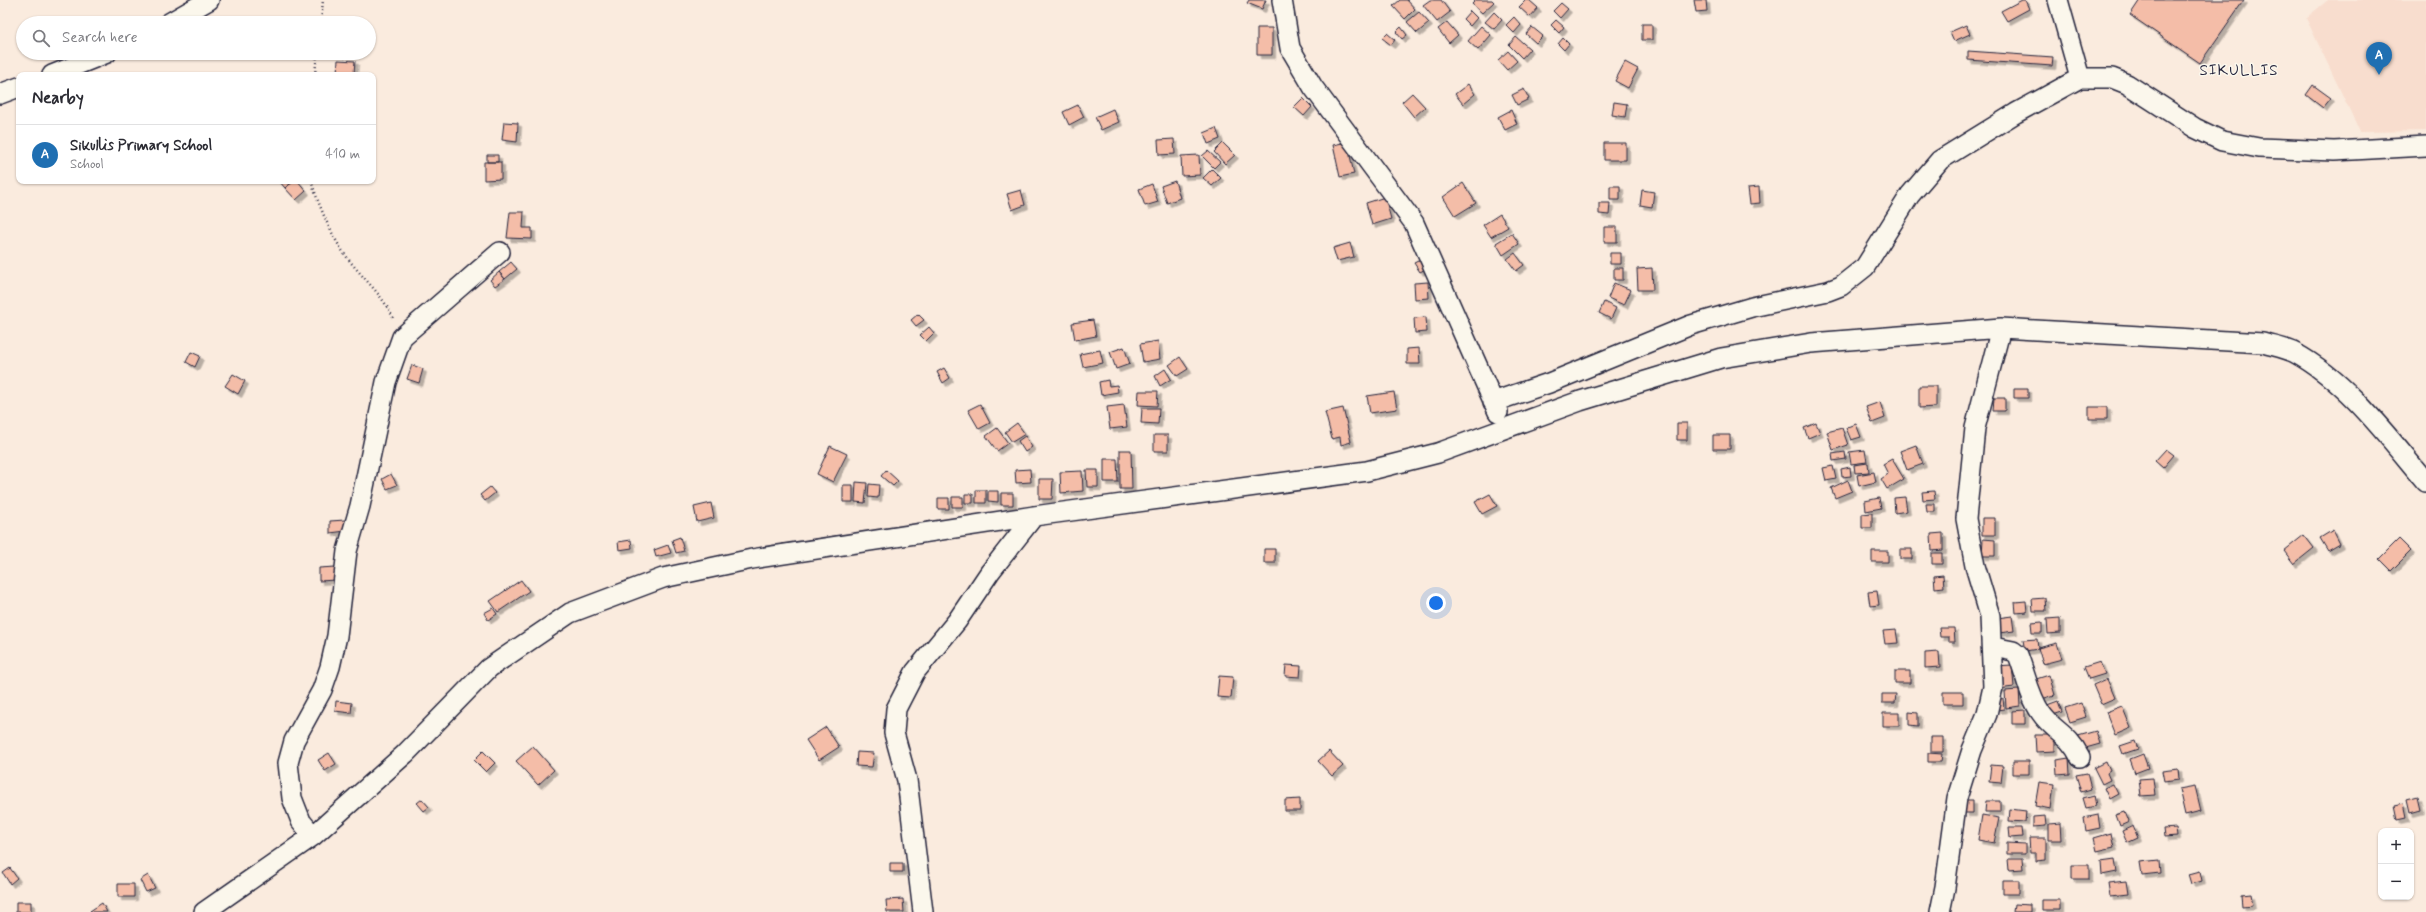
<!DOCTYPE html>
<meta charset="utf-8">
<style>
:root{--surface:#fff;--page:#f7f7f7;--text:#2b2b33;--muted:#7c7c81;--line:#e1e1e2;--accent:#1f6fb2}
body{margin:0;font-family:Mynerve,sans-serif;background:var(--page);color:var(--text)}
.controls{position:absolute;right:12px;bottom:12px;display:grid;overflow:hidden;border-radius:8px;box-shadow:0 1px 3px #0004}
.controls button{width:36px;height:36px;display:grid;place-items:center;padding:0;border:0;border-bottom:1px solid var(--line);background:var(--surface);color:var(--text);font:20px sans-serif}
.you{position:absolute;left:1436px;top:603px;width:14px;height:14px;margin:-10px;border:3px solid #fff;border-radius:50%;background:#1a73e8;box-shadow:0 0 0 6px #1a73e833}
.badge{display:grid;place-items:center;width:26px;height:26px;border-radius:50%;background:var(--accent);color:#fff;font-size:13px;font-weight:700}
.pin{position:absolute;translate:-50% -33px;filter:drop-shadow(0 1px 2px #0008)}
.pin::after{content:'';position:absolute;top:21px;width:14px;height:12px;background:inherit;clip-path:polygon(0 0,100% 0,50% 100%)}
.list{margin:0;padding:0;list-style:none}
h2{display:flex;justify-content:space-between;align-items:center;height:52px;margin:0;padding:0 16px;font-size:17px}
h2 small{font-size:13px;font-weight:400;color:var(--muted)}
.list li{display:grid;grid-template-columns:26px 1fr auto;gap:12px;align-items:center;box-sizing:border-box;height:60px;padding:0 16px;border-top:1px solid var(--line)}
.list b{display:block;font-size:15px;white-space:nowrap}
.list p{margin:0;font-size:13px;white-space:nowrap;color:var(--muted)}
.list em{font-size:13px;font-style:normal;color:var(--muted)}
.icon{flex:none;width:22px;height:22px;fill:none;stroke:currentColor;stroke-width:2;stroke-linecap:round;stroke-linejoin:round}
.map{position:relative;flex:none;width:2426px;height:912px;overflow:hidden}
.search{position:absolute;background:var(--surface);box-shadow:0 1px 3px #0004;left:16px;top:16px;width:360px;height:44px;display:flex;align-items:center;gap:10px;box-sizing:border-box;padding:0 14px;border-radius:22px;color:var(--muted);font-size:15px}
.panel{position:absolute;background:var(--surface);box-shadow:0 1px 3px #0004;left:16px;top:72px;width:360px;height:112px;border-radius:8px}
.map>svg:first-child{display:block}
.built{fill:#f8ddce}
.building{fill:#f4bda8;stroke:#22223b;filter:url(#shadow)}
.lines{fill:none;stroke-linecap:round;stroke-linejoin:round}
.minor-casing{stroke:#22223b;stroke-width:22}
.path{stroke:#22223b;stroke-width:2.5;stroke-dasharray:1 3;stroke-linecap:butt}
.minor{stroke:#fbf7ec;stroke-width:19}
.labels{text-anchor:middle;stroke-width:3;stroke-linejoin:round;paint-order:stroke}
.quarter-label{font-size:15px;letter-spacing:1px;fill:#22223b;stroke:#fbf7ec}
</style>
<div class="map">
<svg width="2426" height="912" viewBox="0 0 2426 912">
<defs>
<filter id="shadow"><feDropShadow dx="3.5" dy="3.5" stdDeviation="0" flood-color="#0004"/></filter>
</defs>
<rect width="100%" height="100%" fill="#faebde"/>
<filter id="ink" filterUnits="userSpaceOnUse"><feTurbulence type="fractalNoise" baseFrequency=".025" numOctaves="2"/><feDisplacementMap in="SourceGraphic" scale="8" xChannelSelector="R" yChannelSelector="G"/><feConvolveMatrix kernelMatrix="1 2 1 2 8 2 1 2 1" color-interpolation-filters="sRGB"/></filter>
<g filter="url(#ink)">
<path class="built" d="M 2328,0 L 2426,0 L 2426,131 L 2360,132 L 2306,18 Z"/>
<path class="building" d="M 1249,0 L 1266,0 L 1262,9 L 1247,3 Z
M 1400,0 L 1407,0 L 1415,9 L 1405,19 L 1393,6 Z
M 1430,0 L 1441,0 L 1450,12 L 1437,22 L 1423,5 Z
M 1476,0 L 1492,0 L 1494,2 L 1482,13 L 1472,4 Z
M 1526,0 L 1529,0 L 1538,8 L 1530,17 L 1519,7 Z
M 1694,0 L 1706,0 L 1707,11 L 1696,12 Z
M 2022,0 L 2025,0 L 2029,9 L 2007,21 L 2001,11 Z
M 2140,0 L 2244,0 L 2200,63 L 2130,15 Z
M 1561,3 L 1568,9 L 1560,18 L 1553,11 Z
M 1470,11 L 1477,18 L 1470,26 L 1463,19 Z
M 1419,12 L 1429,23 L 1417,33 L 1407,22 Z
M 1494,12 L 1502,20 L 1494,29 L 1485,22 Z
M 1514,17 L 1521,25 L 1514,33 L 1506,25 Z
M 1556,20 L 1564,27 L 1559,33 L 1551,25 Z
M 1447,22 L 1458,35 L 1449,43 L 1438,29 Z
M 1642,24 L 1652,24 L 1652,40 L 1642,40 Z
M 1966,25 L 1970,34 L 1954,41 L 1950,32 Z
M 1481,26 L 1491,35 L 1478,50 L 1468,41 Z
M 1401,27 L 1407,35 L 1402,39 L 1396,32 Z
M 1532,27 L 1543,36 L 1536,43 L 1526,34 Z
M 1257,28 L 1272,28 L 1272,55 L 1257,55 Z
M 1387,33 L 1395,40 L 1391,45 L 1382,38 Z
M 1516,37 L 1530,49 L 1522,58 L 1509,45 Z
M 1563,38 L 1569,44 L 1564,50 L 1558,44 Z
M 1508,51 L 1517,61 L 1507,70 L 1498,60 Z
M 1968,51 L 2053,57 L 2052,66 L 1968,60 Z
M 338,60 L 355,61 L 354,73 L 337,72 Z
M 1625,62 L 1638,69 L 1628,88 L 1615,81 Z
M 1468,84 L 1475,94 L 1463,104 L 1455,94 Z
M 2313,85 L 2331,98 L 2323,108 L 2306,95 Z
M 1524,89 L 1529,99 L 1517,105 L 1512,95 Z
M 1412,93 L 1425,107 L 1414,117 L 1402,102 Z
M 1303,98 L 1312,107 L 1304,116 L 1294,107 Z
M 1614,102 L 1627,104 L 1625,117 L 1612,115 Z
M 1078,105 L 1084,117 L 1069,125 L 1063,112 Z
M 1113,109 L 1119,122 L 1101,130 L 1095,117 Z
M 1511,110 L 1517,124 L 1505,130 L 1498,117 Z
M 504,122 L 518,123 L 517,142 L 502,140 Z
M 1216,128 L 1220,139 L 1208,144 L 1204,133 Z
M 1174,139 L 1175,154 L 1159,155 L 1158,140 Z
M 1347,142 L 1354,174 L 1340,177 L 1333,145 Z
M 1223,143 L 1235,155 L 1225,164 L 1214,152 Z
M 1604,143 L 1626,143 L 1626,160 L 1604,160 Z
M 1208,151 L 1220,162 L 1214,168 L 1202,156 Z
M 487,155 L 498,155 L 498,162 L 487,162 Z
M 1199,155 L 1200,175 L 1182,176 L 1181,156 Z
M 484,162 L 501,162 L 501,179 L 484,180 Z
M 1212,169 L 1221,178 L 1212,186 L 1203,178 Z
M 279,181 L 294,181 L 285,188 Z
M 294,181 L 298,181 L 306,191 L 296,200 L 285,188 Z
M 1175,181 L 1180,198 L 1167,203 L 1161,186 Z
M 1463,183 L 1476,203 L 1455,216 L 1443,197 Z
M 1152,184 L 1158,202 L 1145,206 L 1139,189 Z
M 1610,186 L 1620,186 L 1620,200 L 1610,200 Z
M 1759,187 L 1760,203 L 1750,204 L 1748,188 Z
M 1021,190 L 1025,205 L 1012,210 L 1007,194 Z
M 1642,190 L 1654,192 L 1652,207 L 1640,205 Z
M 1385,197 L 1391,219 L 1372,225 L 1366,203 Z
M 1599,203 L 1610,203 L 1609,215 L 1599,214 Z
M 510,212 L 524,212 L 523,228 L 532,228 L 532,239 L 507,238 Z
M 1500,214 L 1508,227 L 1491,237 L 1483,225 Z
M 1604,227 L 1617,227 L 1617,242 L 1604,242 Z
M 1512,233 L 1519,244 L 1503,255 L 1496,243 Z
M 1350,243 L 1354,257 L 1337,261 L 1333,248 Z
M 1515,253 L 1524,265 L 1516,271 L 1507,259 Z
M 1610,253 L 1621,253 L 1621,264 L 1610,264 Z
M 1424,258 L 1429,267 L 1420,272 L 1414,263 Z
M 511,262 L 517,269 L 505,279 L 499,272 Z
M 1614,268 L 1623,268 L 1623,280 L 1614,280 Z
M 1652,268 L 1653,290 L 1638,290 L 1637,269 Z
M 499,272 L 505,279 L 495,286 L 490,280 Z
M 1428,282 L 1429,298 L 1415,299 L 1414,283 Z
M 1614,283 L 1631,290 L 1624,305 L 1608,298 Z
M 1604,302 L 1616,308 L 1611,319 L 1599,313 Z
M 918,314 L 924,320 L 916,326 L 911,320 Z
M 1426,317 L 1427,332 L 1415,333 L 1414,318 Z
M 1093,320 L 1096,336 L 1075,340 L 1072,323 Z
M 929,327 L 934,333 L 926,341 L 920,335 Z
M 1158,341 L 1160,359 L 1143,362 L 1140,344 Z
M 1124,347 L 1130,364 L 1116,369 L 1110,352 Z
M 1419,348 L 1420,364 L 1407,364 L 1407,349 Z
M 1100,350 L 1103,363 L 1083,367 L 1080,354 Z
M 191,352 L 200,356 L 195,367 L 186,362 Z
M 1180,357 L 1188,369 L 1177,376 L 1169,365 Z
M 412,365 L 423,369 L 419,383 L 407,379 Z
M 944,368 L 950,378 L 943,383 L 937,372 Z
M 1165,369 L 1171,379 L 1160,386 L 1155,376 Z
M 233,374 L 245,381 L 238,394 L 225,386 Z
M 1108,380 L 1109,386 L 1117,385 L 1118,392 L 1101,395 L 1099,382 Z
M 1919,386 L 1936,386 L 1936,407 L 1919,408 Z
M 2014,389 L 2028,389 L 2028,398 L 2014,398 Z
M 1139,391 L 1158,391 L 1157,406 L 1138,405 Z
M 1394,392 L 1397,409 L 1370,413 L 1367,396 Z
M 1994,398 L 2005,398 L 2005,411 L 1993,411 Z
M 1880,402 L 1885,418 L 1872,423 L 1866,407 Z
M 980,404 L 990,423 L 979,429 L 968,410 Z
M 1124,405 L 1127,427 L 1110,429 L 1107,407 Z
M 2089,407 L 2107,407 L 2107,419 L 2089,419 Z
M 1142,408 L 1159,408 L 1158,424 L 1141,423 Z
M 1343,408 L 1351,442 L 1341,445 L 1340,437 L 1332,439 L 1325,412 Z
M 1017,423 L 1025,434 L 1012,442 L 1005,432 Z
M 1677,423 L 1687,423 L 1687,440 L 1677,440 Z
M 1816,423 L 1820,433 L 1808,438 L 1804,428 Z
M 1856,424 L 1861,437 L 1851,440 L 1846,428 Z
M 997,428 L 1008,443 L 997,451 L 986,436 Z
M 1842,428 L 1848,445 L 1833,450 L 1827,432 Z
M 1154,435 L 1168,435 L 1168,451 L 1154,451 Z
M 1713,435 L 1730,435 L 1730,449 L 1713,449 Z
M 1025,436 L 1032,447 L 1025,452 L 1018,441 Z
M 1916,445 L 1923,464 L 1907,470 L 1900,451 Z
M 830,446 L 847,454 L 833,482 L 817,474 Z
M 2166,449 L 2174,455 L 2163,468 L 2155,461 Z
M 1120,450 L 1131,450 L 1132,489 L 1120,489 Z
M 1865,450 L 1867,462 L 1851,464 L 1849,452 Z
M 1845,452 L 1846,459 L 1833,461 L 1832,454 Z
M 1104,459 L 1117,459 L 1118,482 L 1104,482 Z
M 1892,459 L 1904,479 L 1887,489 L 1881,479 L 1888,474 L 1883,464 Z
M 1868,463 L 1869,472 L 1855,473 L 1854,465 Z
M 1833,466 L 1836,479 L 1826,481 L 1823,468 Z
M 1850,467 L 1851,476 L 1842,477 L 1841,469 Z
M 1030,469 L 1031,482 L 1016,483 L 1015,470 Z
M 886,470 L 898,481 L 893,486 L 881,476 Z
M 1086,470 L 1098,470 L 1098,487 L 1087,487 Z
M 1082,471 L 1083,491 L 1061,493 L 1060,472 Z
M 1874,472 L 1876,482 L 1859,486 L 1857,475 Z
M 391,474 L 397,485 L 387,489 L 382,479 Z
M 1039,479 L 1053,479 L 1052,499 L 1039,499 Z
M 1848,480 L 1852,491 L 1835,498 L 1831,488 Z
M 856,482 L 867,483 L 865,503 L 855,502 Z
M 869,484 L 879,485 L 878,498 L 868,497 Z
M 843,485 L 853,485 L 853,502 L 843,502 Z
M 490,487 L 495,493 L 485,501 L 480,495 Z
M 976,490 L 986,490 L 986,503 L 976,503 Z
M 988,491 L 998,491 L 998,502 L 988,501 Z
M 1934,491 L 1935,499 L 1923,500 L 1922,492 Z
M 1001,493 L 1013,493 L 1013,505 L 1001,505 Z
M 965,494 L 973,494 L 973,503 L 965,503 Z
M 1490,494 L 1497,506 L 1482,514 L 1475,502 Z
M 952,497 L 963,497 L 963,507 L 952,507 Z
M 1905,497 L 1907,511 L 1895,513 L 1894,498 Z
M 938,498 L 949,498 L 949,509 L 938,509 Z
M 1879,498 L 1881,508 L 1866,511 L 1865,501 Z
M 711,503 L 714,518 L 697,522 L 694,507 Z
M 1926,504 L 1935,504 L 1935,512 L 1927,512 Z
M 1872,513 L 1872,528 L 1862,528 L 1862,514 Z
M 1982,518 L 1995,518 L 1995,535 L 1982,535 Z
M 345,520 L 346,531 L 330,533 L 330,521 Z
M 2333,530 L 2340,544 L 2328,551 L 2320,538 Z
M 1943,533 L 1943,550 L 1932,551 L 1931,534 Z
M 2304,535 L 2314,548 L 2294,564 L 2284,551 Z
M 680,537 L 684,551 L 676,553 L 672,540 Z
M 1983,539 L 1995,540 L 1995,556 L 1982,556 Z
M 2399,539 L 2411,551 L 2391,571 L 2379,559 Z
M 631,540 L 632,548 L 619,550 L 618,542 Z
M 668,545 L 671,553 L 656,557 L 654,550 Z
M 1264,549 L 1275,549 L 1275,563 L 1264,563 Z
M 1900,549 L 1912,549 L 1912,559 L 1900,559 Z
M 1872,551 L 1888,551 L 1888,562 L 1872,562 Z
M 1932,553 L 1942,553 L 1942,564 L 1932,564 Z
M 335,567 L 336,580 L 319,581 L 319,568 Z
M 1943,575 L 1944,587 L 1935,588 L 1934,576 Z
M 521,580 L 529,591 L 498,612 L 490,601 Z
M 1877,591 L 1879,605 L 1870,606 L 1868,592 Z
M 2045,598 L 2046,611 L 2033,611 L 2032,599 Z
M 2026,601 L 2027,612 L 2016,613 L 2015,602 Z
M 493,608 L 497,614 L 488,620 L 484,613 Z
M 2012,616 L 2014,631 L 1999,633 L 1997,618 Z
M 2060,618 L 2060,633 L 2048,634 L 2047,619 Z
M 2042,622 L 2042,633 L 2032,633 L 2031,623 Z
M 1939,628 L 1954,628 L 1955,642 L 1949,642 L 1949,637 L 1940,637 Z
M 1896,630 L 1898,643 L 1885,644 L 1883,631 Z
M 2037,639 L 2038,649 L 2025,651 L 2023,640 Z
M 2057,643 L 2062,659 L 2043,664 L 2038,648 Z
M 1939,652 L 1940,667 L 1925,668 L 1925,653 Z
M 2100,662 L 2105,674 L 2089,679 L 2084,667 Z
M 1286,665 L 1301,666 L 1300,677 L 1285,676 Z
M 2012,665 L 2014,687 L 1998,689 L 1995,666 Z
M 1895,671 L 1910,671 L 1910,683 L 1895,683 Z
M 2049,675 L 2055,695 L 2038,700 L 2033,680 Z
M 1219,676 L 1233,677 L 1231,698 L 1217,697 Z
M 2107,679 L 2115,698 L 2101,704 L 2093,685 Z
M 2019,690 L 2020,706 L 2006,708 L 2005,691 Z
M 1943,692 L 1963,692 L 1963,704 L 1943,704 Z
M 1882,694 L 1896,694 L 1895,703 L 1882,703 Z
M 2003,698 L 2004,709 L 1997,710 L 1995,699 Z
M 336,701 L 352,703 L 351,713 L 335,711 Z
M 2058,701 L 2062,712 L 2050,716 L 2047,705 Z
M 2081,703 L 2086,717 L 2070,722 L 2065,708 Z
M 2122,706 L 2131,728 L 2115,735 L 2106,712 Z
M 2025,710 L 2025,724 L 2012,724 L 2012,711 Z
M 1909,712 L 1918,713 L 1918,726 L 1909,725 Z
M 1883,713 L 1899,713 L 1899,726 L 1883,726 Z
M 826,727 L 839,747 L 819,760 L 806,740 Z
M 2096,731 L 2100,744 L 2082,749 L 2078,736 Z
M 2035,735 L 2055,735 L 2055,751 L 2036,752 Z
M 1931,737 L 1943,737 L 1943,752 L 1931,752 Z
M 2135,741 L 2138,749 L 2123,754 L 2120,746 Z
M 533,746 L 554,770 L 538,785 L 516,761 Z
M 483,751 L 495,763 L 486,772 L 474,760 Z
M 1329,751 L 1343,766 L 1332,776 L 1318,761 Z
M 857,752 L 874,753 L 872,767 L 856,766 Z
M 329,753 L 336,764 L 325,771 L 318,760 Z
M 1928,753 L 1942,754 L 1941,762 L 1928,762 Z
M 2143,754 L 2148,768 L 2135,773 L 2130,759 Z
M 2069,758 L 2070,774 L 2057,775 L 2056,760 Z
M 2013,761 L 2029,761 L 2029,774 L 2013,774 Z
M 2106,762 L 2110,771 L 2107,773 L 2110,780 L 2102,784 L 2094,768 Z
M 1991,765 L 2003,766 L 2001,783 L 1989,782 Z
M 2178,769 L 2179,779 L 2164,781 L 2162,771 Z
M 2087,773 L 2091,789 L 2081,792 L 2076,775 Z
M 2153,778 L 2155,795 L 2141,796 L 2139,779 Z
M 2039,782 L 2054,784 L 2051,809 L 2035,806 Z
M 2113,784 L 2118,794 L 2109,799 L 2104,788 Z
M 2195,786 L 2201,811 L 2185,815 L 2179,789 Z
M 2094,795 L 2096,806 L 2086,808 L 2083,798 Z
M 2418,797 L 2421,810 L 2410,813 L 2407,800 Z
M 422,799 L 429,807 L 424,811 L 417,803 Z
M 1300,799 L 1300,811 L 1285,811 L 1285,800 Z
M 1965,801 L 1973,801 L 1973,813 L 1965,813 Z
M 1986,801 L 2000,801 L 2000,812 L 1985,812 Z
M 2403,804 L 2406,818 L 2397,820 L 2394,806 Z
M 2010,809 L 2026,811 L 2025,822 L 2009,821 Z
M 2125,812 L 2129,822 L 2120,826 L 2116,815 Z
M 1982,815 L 1999,818 L 1994,843 L 1978,840 Z
M 2098,815 L 2100,828 L 2086,831 L 2084,818 Z
M 2045,816 L 2046,826 L 2033,827 L 2033,817 Z
M 2060,823 L 2061,840 L 2049,840 L 2049,824 Z
M 2133,826 L 2138,838 L 2127,843 L 2122,831 Z
M 2009,828 L 2021,828 L 2022,837 L 2010,838 Z
M 2176,828 L 2177,836 L 2164,837 L 2163,829 Z
M 2111,833 L 2114,847 L 2097,851 L 2094,838 Z
M 2029,838 L 2046,838 L 2046,860 L 2036,861 L 2036,853 L 2030,853 Z
M 2007,843 L 2025,844 L 2025,854 L 2007,854 Z
M 2008,859 L 2022,859 L 2023,869 L 2009,870 Z
M 2115,859 L 2117,872 L 2102,875 L 2101,861 Z
M 2159,860 L 2160,873 L 2142,875 L 2140,862 Z
M 890,863 L 903,863 L 903,872 L 890,872 Z
M 2072,865 L 2089,865 L 2089,879 L 2072,879 Z
M 10,868 L 17,878 L 10,884 L 3,873 Z
M 2200,871 L 2202,881 L 2192,884 L 2189,874 Z
M 148,875 L 155,888 L 146,892 L 140,880 Z
M 2003,880 L 2019,880 L 2019,894 L 2003,894 Z
M 2126,881 L 2128,894 L 2110,896 L 2108,883 Z
M 118,884 L 134,884 L 134,897 L 118,897 Z
M 2250,894 L 2252,905 L 2242,906 L 2241,895 Z
M 903,899 L 904,912 L 887,912 L 886,900 Z
M 2042,900 L 2060,900 L 2060,910 L 2042,910 Z
M 16,902 L 31,902 L 31,912 L 16,912 Z
M 102,903 L 107,912 L 91,912 L 90,911 Z
M 2014,904 L 2030,905 L 2030,912 L 2013,912 Z"/>
<g class="lines">
<g class="minor-casing">
<path id="minor" d="M 1282,0 L 1290,48 L 1313,87 L 1414,223 L 1498,412
M 2058,0 L 2080,78
M 169,23 L 209,0
M 52,75 L 107,53
M 0,94 L 19,87
M 1493,402 L 1549,383 L 1691,325 L 1752,307 L 1828,291 L 1841,286 L 1865,267 L 1910,195 L 1940,160 L 2016,113 L 2080,78 L 2112,78 L 2127,84 L 2195,128 L 2222,141 L 2259,148 L 2334,151 L 2426,146
M 1993,647 L 2013,651 L 2018,655 C 2026,675 2029,696 2041,713 C 2053,731 2068,733 2080,757
M 313,836 L 301,821 L 292,798 L 288,763 L 294,741 L 322,690 L 330,667 L 337,636 L 347,551 L 360,506 L 386,382 L 402,337 L 500,252
M 204,912 L 313,836 L 405,754 L 489,668 L 570,613 L 663,578 L 752,559 L 1034,516 L 1367,471 L 1438,453 L 1580,401 L 1721,358 L 1811,343 L 2001,328 L 2263,343 C 2273,346 2286,348 2295,353 C 2348,382 2388,437 2426,482
M 923,912 L 907,780 L 894,733 L 896,709 L 915,672 L 957,621 L 990,572 L 1034,516
M 1940,912 L 1945,888 L 1957,798 L 1972,750 L 1987,714 L 1993,687 L 1990,616 L 1975,566 L 1966,519 L 1975,428 L 2001,328"/>
</g>
<path class="path" d="M 321,23 L 323,0
M 315,75 L 317,53
M 311,181 C 320,207 330,234 346,256 C 362,278 383,294 394,320"/>
<use href="#minor" class="minor"/>
</g>
</g>
<g class="labels">
<g class="quarter-label">
<text x="2239" y="75">SIKULLIS</text>
</g>
</g>
</svg>
<div class="controls">
<button>+</button>
<button>−</button>
</div>
<div class="you"></div>
<div class="pin badge" style="left:2379px;top:75px">A</div>
<div class="search"><svg class="icon" aria-label="search" viewBox="0 0 24 24"><circle cx="10" cy="10" r="6"/><path d="M15 15l6 6"/></svg>Search here</div>
<section class="panel">
<h2>Nearby<small></small></h2>
<ul class="list">
<li><span class="badge">A</span><div><b>Sikullis Primary School</b><p>School</p></div><em>410 m</em></li>
</ul>
</section>
</div>
